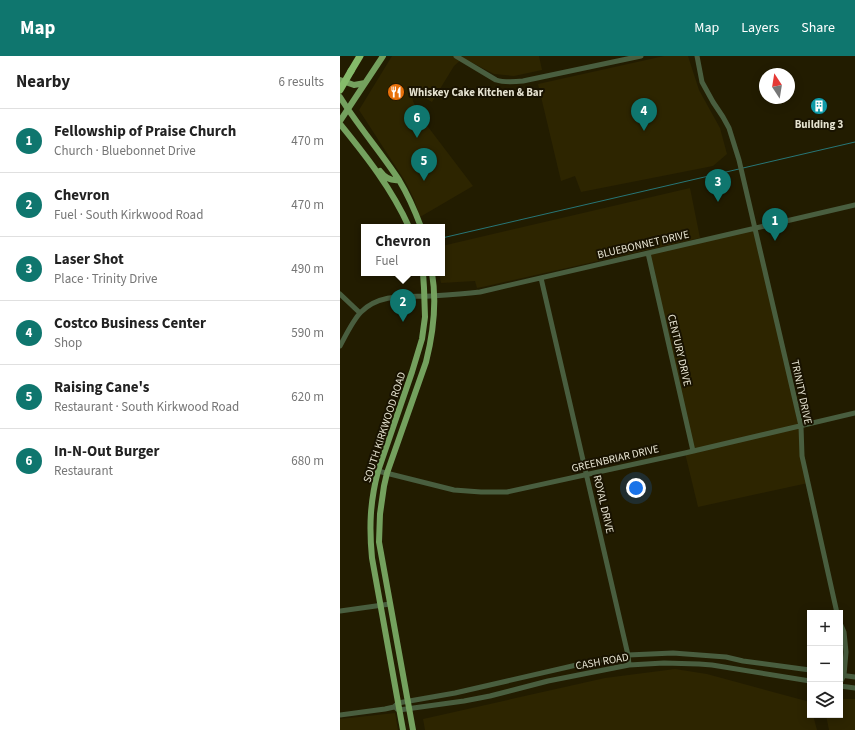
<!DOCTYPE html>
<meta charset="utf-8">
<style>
:root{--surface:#fff;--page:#f6f6f6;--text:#222;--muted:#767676;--line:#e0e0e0;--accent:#0f766e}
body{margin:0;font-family:"Source Sans 3",sans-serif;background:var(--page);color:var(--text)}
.controls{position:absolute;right:12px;bottom:12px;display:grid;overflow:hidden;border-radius:0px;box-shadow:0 2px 10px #0003}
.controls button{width:36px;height:36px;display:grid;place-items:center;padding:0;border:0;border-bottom:1px solid var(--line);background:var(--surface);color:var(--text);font:20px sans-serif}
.compass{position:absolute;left:419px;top:12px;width:36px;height:36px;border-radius:50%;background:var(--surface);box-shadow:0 2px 10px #0003;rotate:348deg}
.you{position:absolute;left:296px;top:432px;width:14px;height:14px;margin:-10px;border:3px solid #fff;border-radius:50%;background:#1a73e8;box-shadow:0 0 0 6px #1a73e833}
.badge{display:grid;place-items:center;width:26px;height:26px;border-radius:50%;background:var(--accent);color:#fff;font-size:13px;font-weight:700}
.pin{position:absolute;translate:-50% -33px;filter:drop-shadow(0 1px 2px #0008)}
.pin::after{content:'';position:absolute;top:21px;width:14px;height:12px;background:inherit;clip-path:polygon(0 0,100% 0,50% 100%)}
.popup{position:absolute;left:21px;top:168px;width:84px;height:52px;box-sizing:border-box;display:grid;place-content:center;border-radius:0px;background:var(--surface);filter:drop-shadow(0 1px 3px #0005);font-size:13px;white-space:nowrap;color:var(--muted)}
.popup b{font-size:15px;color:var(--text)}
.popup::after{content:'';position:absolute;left:50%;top:100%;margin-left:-8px;border:8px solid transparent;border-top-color:var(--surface)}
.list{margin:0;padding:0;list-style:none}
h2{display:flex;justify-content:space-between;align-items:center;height:52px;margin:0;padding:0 16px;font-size:17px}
h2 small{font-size:13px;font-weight:400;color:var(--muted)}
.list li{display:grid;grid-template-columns:26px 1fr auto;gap:12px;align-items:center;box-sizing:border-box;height:64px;padding:0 16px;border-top:1px solid var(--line)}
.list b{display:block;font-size:15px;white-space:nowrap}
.list p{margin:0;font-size:13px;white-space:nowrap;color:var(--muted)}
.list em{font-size:13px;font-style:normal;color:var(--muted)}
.icon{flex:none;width:22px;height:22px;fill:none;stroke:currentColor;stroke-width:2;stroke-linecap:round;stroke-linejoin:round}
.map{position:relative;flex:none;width:515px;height:674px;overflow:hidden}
header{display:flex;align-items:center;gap:24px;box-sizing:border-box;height:56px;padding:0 20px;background:var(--accent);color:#fff}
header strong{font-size:19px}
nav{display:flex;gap:22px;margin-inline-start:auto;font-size:14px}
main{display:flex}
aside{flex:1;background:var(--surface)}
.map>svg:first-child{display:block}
.built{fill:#2d2500}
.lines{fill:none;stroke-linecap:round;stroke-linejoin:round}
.stream{stroke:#277676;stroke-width:1}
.minor{stroke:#495e3f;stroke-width:5}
.major{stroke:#74a15e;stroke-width:6}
.highway{stroke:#85bb6a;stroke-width:7}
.highway-bridge{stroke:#85bb6a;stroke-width:7}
.labels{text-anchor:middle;stroke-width:4;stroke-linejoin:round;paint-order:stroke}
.poi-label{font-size:11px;font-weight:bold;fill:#e5e2d0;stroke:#191300;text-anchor:start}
.street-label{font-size:11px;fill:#e5e2d0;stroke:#191300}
</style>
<header>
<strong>Map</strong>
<nav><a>Map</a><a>Layers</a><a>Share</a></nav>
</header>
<main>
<aside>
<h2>Nearby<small>6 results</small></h2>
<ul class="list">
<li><span class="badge">1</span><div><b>Fellowship of Praise Church</b><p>Church · Bluebonnet Drive</p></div><em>470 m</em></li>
<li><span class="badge">2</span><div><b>Chevron</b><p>Fuel · South Kirkwood Road</p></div><em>470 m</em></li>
<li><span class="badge">3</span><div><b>Laser Shot</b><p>Place · Trinity Drive</p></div><em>490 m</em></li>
<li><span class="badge">4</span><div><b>Costco Business Center</b><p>Shop</p></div><em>590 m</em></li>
<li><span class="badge">5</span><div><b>Raising Cane's</b><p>Restaurant · South Kirkwood Road</p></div><em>620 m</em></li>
<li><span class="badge">6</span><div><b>In-N-Out Burger</b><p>Restaurant</p></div><em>680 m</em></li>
</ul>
</aside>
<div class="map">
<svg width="515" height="674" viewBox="0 0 515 674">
<rect width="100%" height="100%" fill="#221c00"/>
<path class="built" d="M 52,0 L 199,0 L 202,14 L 174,20 L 154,18 L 123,2 L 114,10 L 92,46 L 71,34 L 73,45 L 79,59 L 133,130 L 80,161 L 74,143 L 65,125 L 19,54 Z
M 324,0 L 348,0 L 359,34 L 380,72 L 387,98 L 373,110 L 241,136 L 235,120 L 221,125 L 198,28 Z
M 350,132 L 360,182 L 147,230 L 137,232 L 135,225 L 101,227 L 99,217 L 102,217 L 102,190 Z
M 415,172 L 461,370 L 468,427 L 358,451 L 345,397 L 353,395 L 308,197 Z
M 335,613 L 367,618 L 470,646 L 470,659 L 473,659 L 477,674 L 85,674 L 83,663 L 265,622 Z
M 500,643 L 515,643 L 515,674 L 489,674 L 486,659 L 500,659 Z
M 55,657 L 58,674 L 0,674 L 0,663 Z"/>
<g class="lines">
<path class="stream" d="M 403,112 L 515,86
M 102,182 L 399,113"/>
<path class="minor" d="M 116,0 L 156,24 C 165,27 174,26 183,25 L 301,0
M 357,0 L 362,26 L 373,46 L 383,61 L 389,72 L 399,104 L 461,370 L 462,400 L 497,557
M 308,197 L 353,395
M 201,222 L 288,599 L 289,609
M 0,238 L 20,257
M 0,290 C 6,279 13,264 21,256 C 40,237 67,241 91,240 C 108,239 124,238 140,236 L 515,149
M 38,415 L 114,434 L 141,436 L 167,436 L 345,397 L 515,357
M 0,555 L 50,548
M 500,567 L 504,576 L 506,596 L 504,619 L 500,627
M 500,619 L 515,621
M 500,630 L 515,632
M 57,653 L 59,654 L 124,645 L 150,640 L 208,625 L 289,609 L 324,607 L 359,608 L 372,609 L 470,625
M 0,659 L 45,653 L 54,651 L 58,647 L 115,637 L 241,608 L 288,599 L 333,597 L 386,601 L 403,605 L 470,614"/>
<path class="major" d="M 0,24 L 14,29 L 25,27
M 0,41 C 18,70 40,95 59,124 C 68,139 75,155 81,171
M 0,65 L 43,0
M 0,68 C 26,100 52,133 69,171
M 40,115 C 45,122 51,125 59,124
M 63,674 L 32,502 C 29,471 30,446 38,415 L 72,316 L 82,283 L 85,261 L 84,232 L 83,217
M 73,674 L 39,486 L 40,458 L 44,430 L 47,417 L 86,306 C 93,278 97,246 92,217"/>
<path class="highway" d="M 11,15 L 20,0"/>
<path class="highway-bridge" d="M 0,34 L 11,15"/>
</g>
<defs>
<g id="restaurant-disc" transform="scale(0.9)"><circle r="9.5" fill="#e8710a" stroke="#191300"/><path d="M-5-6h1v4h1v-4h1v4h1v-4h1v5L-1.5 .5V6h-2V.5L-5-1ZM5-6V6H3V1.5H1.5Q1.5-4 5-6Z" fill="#fff"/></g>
<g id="building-disc" transform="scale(0.9)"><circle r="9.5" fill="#0f9aa8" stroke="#191300"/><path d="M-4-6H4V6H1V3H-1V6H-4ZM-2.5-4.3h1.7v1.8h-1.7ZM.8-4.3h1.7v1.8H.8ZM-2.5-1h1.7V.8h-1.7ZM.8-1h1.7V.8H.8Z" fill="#fff"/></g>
</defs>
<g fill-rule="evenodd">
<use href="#restaurant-disc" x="56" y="36"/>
<use href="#building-disc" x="479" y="50"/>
</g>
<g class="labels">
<g class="poi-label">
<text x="69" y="40">Whiskey Cake Kitchen &amp; Bar</text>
<text x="479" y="72" text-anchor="middle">Building 3</text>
</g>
<g class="street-label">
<text transform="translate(303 188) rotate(-13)" y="4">BLUEBONNET DRIVE</text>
<text transform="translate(340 294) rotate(77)" y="4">CENTURY DRIVE</text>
<text transform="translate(462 336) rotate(78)" y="4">TRINITY DRIVE</text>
<text transform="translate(44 371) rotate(-72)" y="4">SOUTH KIRKWOOD ROAD</text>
<text transform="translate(275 402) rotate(-13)" y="4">GREENBRIAR DRIVE</text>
<text transform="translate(264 448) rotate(77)" y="4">ROYAL DRIVE</text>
<text transform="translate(262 605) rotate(-10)" y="4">CASH ROAD</text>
</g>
</g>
</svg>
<div class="controls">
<button>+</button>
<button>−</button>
<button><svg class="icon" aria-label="layers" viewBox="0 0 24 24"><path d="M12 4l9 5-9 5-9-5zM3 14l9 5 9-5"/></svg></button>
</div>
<svg class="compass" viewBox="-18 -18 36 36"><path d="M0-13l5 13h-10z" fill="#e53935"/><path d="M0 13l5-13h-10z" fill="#767676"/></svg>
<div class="you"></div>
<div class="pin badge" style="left:435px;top:185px">1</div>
<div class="pin badge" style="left:63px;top:266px">2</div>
<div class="popup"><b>Chevron</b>Fuel</div>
<div class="pin badge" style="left:378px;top:146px">3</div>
<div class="pin badge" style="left:304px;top:75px">4</div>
<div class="pin badge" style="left:84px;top:125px">5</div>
<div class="pin badge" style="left:77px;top:82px">6</div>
</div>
</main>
